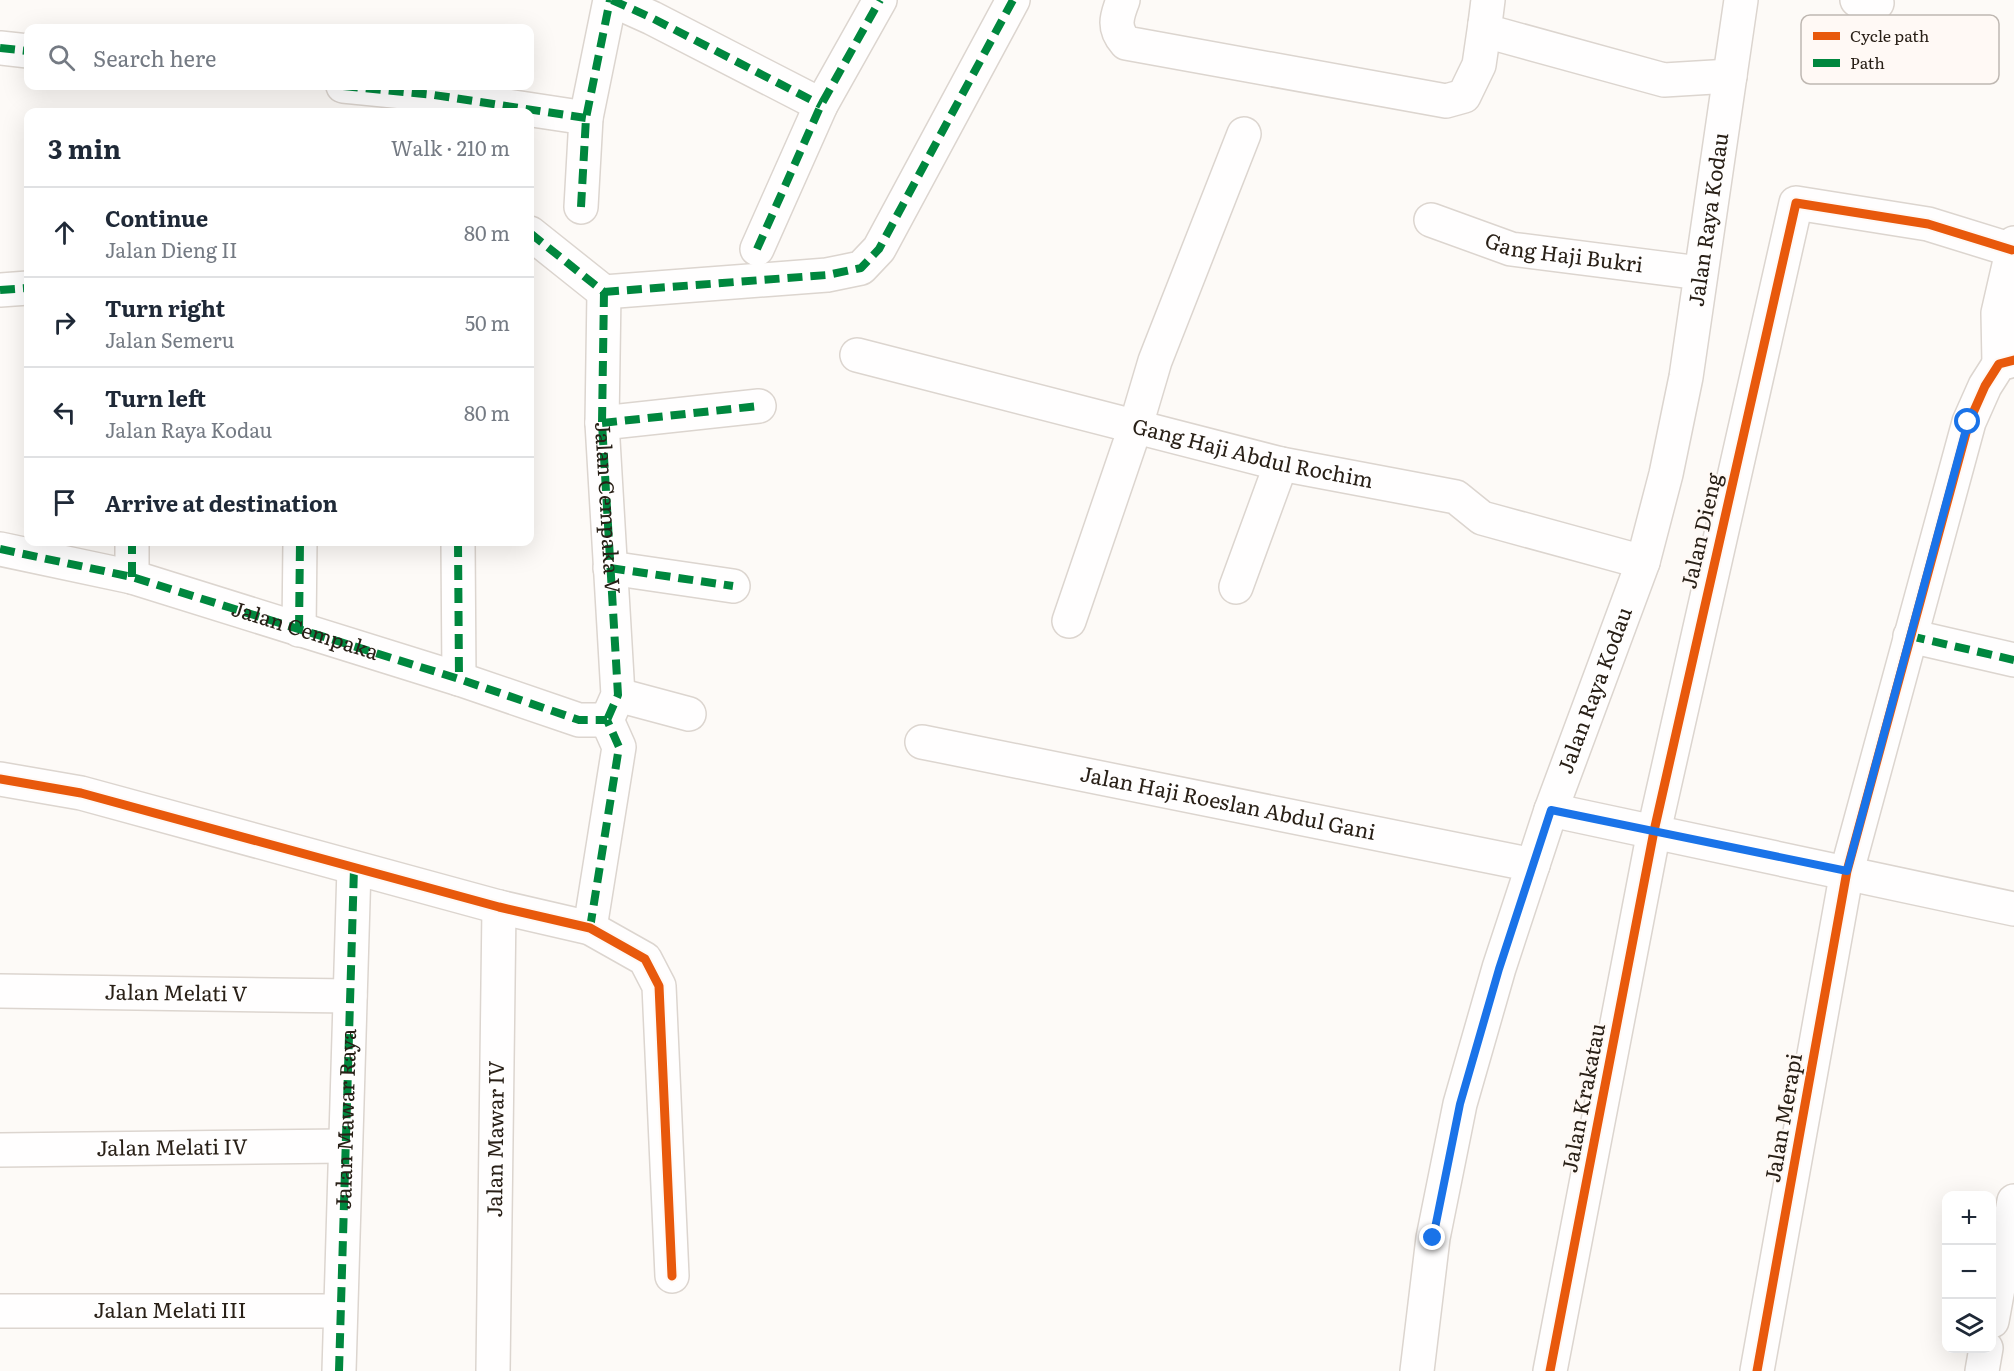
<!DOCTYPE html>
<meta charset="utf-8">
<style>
:root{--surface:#fff;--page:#f6f6f7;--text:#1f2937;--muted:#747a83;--line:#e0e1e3}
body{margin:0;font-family:Literata,serif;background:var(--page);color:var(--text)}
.controls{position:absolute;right:18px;bottom:18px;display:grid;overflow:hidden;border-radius:12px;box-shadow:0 6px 24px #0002}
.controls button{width:54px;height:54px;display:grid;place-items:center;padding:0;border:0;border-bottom:2px solid var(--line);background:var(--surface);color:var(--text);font:30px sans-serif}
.stop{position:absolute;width:18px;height:18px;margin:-14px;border:4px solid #1a73e8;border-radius:50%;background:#fff}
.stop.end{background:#1a73e8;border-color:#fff;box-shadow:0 2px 6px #0008}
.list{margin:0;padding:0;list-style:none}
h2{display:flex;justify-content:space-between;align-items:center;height:78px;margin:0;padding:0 24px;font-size:26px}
h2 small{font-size:20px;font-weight:400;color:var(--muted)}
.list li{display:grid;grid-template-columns:39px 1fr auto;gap:18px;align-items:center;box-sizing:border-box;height:90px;padding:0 24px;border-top:2px solid var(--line)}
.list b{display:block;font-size:22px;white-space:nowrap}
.list p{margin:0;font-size:20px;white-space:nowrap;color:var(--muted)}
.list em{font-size:20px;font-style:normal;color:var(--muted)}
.icon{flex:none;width:33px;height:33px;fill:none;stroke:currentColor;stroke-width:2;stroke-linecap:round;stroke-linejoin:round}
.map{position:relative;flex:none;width:2014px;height:1371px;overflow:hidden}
.search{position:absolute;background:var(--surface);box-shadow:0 6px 24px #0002;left:24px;top:24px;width:510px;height:66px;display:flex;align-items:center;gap:15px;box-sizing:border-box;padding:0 21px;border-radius:12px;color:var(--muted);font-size:22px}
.panel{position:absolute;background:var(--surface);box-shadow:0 6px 24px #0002;left:24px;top:108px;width:510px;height:438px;border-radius:12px}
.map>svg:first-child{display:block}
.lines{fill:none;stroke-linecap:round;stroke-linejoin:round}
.minor-casing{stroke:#dcd5cf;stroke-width:36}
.minor{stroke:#fffefe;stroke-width:33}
.quiet{stroke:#00873e;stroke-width:8;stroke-dasharray:15 8;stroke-linecap:butt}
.cycleway-casing{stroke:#fff9f5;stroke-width:13}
.cycleway{stroke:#e8590c;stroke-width:9}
.route{stroke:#1a73e8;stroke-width:8}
.labels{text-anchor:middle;stroke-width:4.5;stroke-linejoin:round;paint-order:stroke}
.street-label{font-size:21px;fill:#292017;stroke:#fff9f5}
.key{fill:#fff9f5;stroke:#bfb8b2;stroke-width:1.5}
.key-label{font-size:16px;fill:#292017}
</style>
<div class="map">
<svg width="2014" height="1371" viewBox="0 0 2014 1371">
<rect width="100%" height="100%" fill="#fdfaf7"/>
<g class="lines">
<g class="minor-casing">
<g id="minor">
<path d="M 612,0 L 652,18 L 821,105"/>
<path d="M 1123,0 C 1116,18 1113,28 1126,43 L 1446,101 L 1464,96 L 1479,65 L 1485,24"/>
<path d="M 1488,0 L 1485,24 L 1493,33 L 1664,80 L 1730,76"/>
<path d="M 1857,0 L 1877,3"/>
<path d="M 0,48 L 28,51"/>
<path d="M 343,86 L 434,95 L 586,118"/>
<path d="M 581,207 L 586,118 L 610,0"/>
<path id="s1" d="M 1431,220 L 1511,249 L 1700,273"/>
<path d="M 530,233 L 604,292"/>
<path d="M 757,249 L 821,105 L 880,0"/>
<path d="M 0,290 L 28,288"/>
<path d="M 604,292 L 827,275 L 861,268 L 879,249 L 1013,0"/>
<path id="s2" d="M 604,292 L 602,423 L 618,695 L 607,720"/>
<path id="s3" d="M 857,355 L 1281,464 L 1456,497 L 1482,518 L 1643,562"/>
<path d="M 1999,364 L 1998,313 L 2014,243"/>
<path d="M 602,423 L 759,406"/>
<path d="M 458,542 L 459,679"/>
<path d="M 0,549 L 132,577 L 459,679 L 579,720 L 607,720"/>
<path d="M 610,568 L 733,586"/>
<path d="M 132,577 L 132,542"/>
<path d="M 1236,587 L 1281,464"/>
<path d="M 1069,621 L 1136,425 L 1155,361 L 1244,134"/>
<path d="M 299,630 L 300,542"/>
<path d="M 1910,636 L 2014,660"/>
<path d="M 618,695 L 689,714"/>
<path id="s4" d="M 922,742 L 1533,865"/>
<path d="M 0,779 L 81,793 L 499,907 L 590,928 L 645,959 L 659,986 L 672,1276"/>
<path d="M 1551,810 L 2014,909"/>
<path d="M 590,928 L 619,747 L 607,720"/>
<path id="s5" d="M 0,991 L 350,996"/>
<path id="s6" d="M 0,1150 L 344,1146"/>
<path id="s7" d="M 0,1311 L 339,1311"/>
<path d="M 1992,1321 L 2014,1201"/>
<path d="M 339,1371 L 354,868"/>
<path id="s8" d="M 493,1371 L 499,907"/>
<path id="s9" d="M 1417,1371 L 1433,1238 L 1460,1104 L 1499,968 L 1551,810 L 1643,562 L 1666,474 L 1686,377 L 1741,0"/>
<path d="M 1550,1371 L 1654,831 L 1796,203 L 1928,224 L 2012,250"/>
<path d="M 1757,1371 L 1847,871 L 1969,422 L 1985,386 L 1999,364 L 2014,360"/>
<path d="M 1982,1371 L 1986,1348"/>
</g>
</g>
<use href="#minor" class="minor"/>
<g class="quiet">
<path d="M 612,0 L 652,18 L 821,105"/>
<path d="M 0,48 L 28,51"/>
<path d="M 343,86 L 434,95 L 586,118"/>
<path d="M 581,207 L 586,118 L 610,0"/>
<path d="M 530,233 L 604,292"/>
<path d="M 757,249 L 821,105 L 880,0"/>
<path d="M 0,290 L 28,288"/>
<path d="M 604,292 L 827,275 L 861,268 L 879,249 L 1013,0"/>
<path d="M 604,292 L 602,423 L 618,695 L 607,720"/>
<path d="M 602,423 L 759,406"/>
<path d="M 458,542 L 459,679"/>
<path id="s10" d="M 0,549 L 132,577 L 459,679 L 579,720 L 607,720"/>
<path d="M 610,568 L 733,586"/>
<path d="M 132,577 L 132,542"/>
<path d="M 299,630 L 300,542"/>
<path d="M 1910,636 L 2014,660"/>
<path d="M 590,928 L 619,747 L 607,720"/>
<path id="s11" d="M 339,1371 L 354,868"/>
</g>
<g class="cycleway-casing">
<path id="cycleway" d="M 0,779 L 81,793 L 499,907 L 590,928 L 645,959 L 659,986 L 672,1276
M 1550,1371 L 1654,831 L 1796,203 L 1928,224 L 2012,250
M 1757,1371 L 1847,871 L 1969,422 L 1985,386 L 1999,364 L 2014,360"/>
</g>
<use href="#cycleway" class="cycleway"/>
</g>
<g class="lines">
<path class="route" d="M 1433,1238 L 1460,1104 L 1499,969 L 1551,810 L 1847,871 L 1968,422"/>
</g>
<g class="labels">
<g class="street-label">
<text dy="7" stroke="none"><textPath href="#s9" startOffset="1192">Jalan Raya Kodau</textPath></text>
<text dy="7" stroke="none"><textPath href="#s1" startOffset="138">Gang Haji Bukri</textPath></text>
<text dy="7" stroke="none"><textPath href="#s3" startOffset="408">Gang Haji Abdul Rochim</textPath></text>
<text dy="7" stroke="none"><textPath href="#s2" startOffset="216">Jalan Cempaka V</textPath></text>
<text transform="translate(1702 531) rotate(-77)" y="7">Jalan Dieng</text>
<text dy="7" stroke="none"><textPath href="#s10" startOffset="316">Jalan Cempaka</textPath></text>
<text dy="7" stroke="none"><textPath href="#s9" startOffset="706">Jalan Raya Kodau</textPath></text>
<text dy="7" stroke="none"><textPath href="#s4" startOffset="312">Jalan Haji Roeslan Abdul Gani</textPath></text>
<text dy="7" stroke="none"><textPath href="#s5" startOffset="176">Jalan Melati V</textPath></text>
<text transform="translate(1584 1098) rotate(-79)" y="7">Jalan Krakatau</text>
<text transform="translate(1784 1118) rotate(-80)" y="7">Jalan Merapi</text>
<text dy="7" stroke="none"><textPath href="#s11" startOffset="252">Jalan Mawar Raya</textPath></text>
<text dy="7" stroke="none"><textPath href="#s8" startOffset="232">Jalan Mawar IV</textPath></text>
<text dy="7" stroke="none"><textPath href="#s6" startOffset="172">Jalan Melati IV</textPath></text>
<text dy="7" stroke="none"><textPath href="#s7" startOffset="170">Jalan Melati III</textPath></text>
</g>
</g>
<rect x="1801" y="15" width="198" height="69" rx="9" class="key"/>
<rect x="1813" y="32" width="27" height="8" fill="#e8590c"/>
<rect x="1813" y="59" width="27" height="8" fill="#00873e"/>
<g class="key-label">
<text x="1850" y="42">Cycle path</text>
<text x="1850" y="69">Path</text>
</g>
</svg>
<div class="controls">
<button>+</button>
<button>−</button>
<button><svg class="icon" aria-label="layers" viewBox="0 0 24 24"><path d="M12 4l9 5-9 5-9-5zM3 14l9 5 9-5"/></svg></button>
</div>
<div class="stop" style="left:1968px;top:422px"></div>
<div class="stop end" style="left:1433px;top:1238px"></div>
<div class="search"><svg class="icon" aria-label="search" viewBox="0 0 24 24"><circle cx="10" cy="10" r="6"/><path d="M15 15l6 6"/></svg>Search here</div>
<section class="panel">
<h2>3 min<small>Walk · 210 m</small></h2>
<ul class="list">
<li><svg class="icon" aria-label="ahead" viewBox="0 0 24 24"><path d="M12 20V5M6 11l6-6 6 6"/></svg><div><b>Continue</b><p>Jalan Dieng II</p></div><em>80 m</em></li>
<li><svg class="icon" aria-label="right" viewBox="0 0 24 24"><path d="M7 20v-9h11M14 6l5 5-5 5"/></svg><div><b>Turn right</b><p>Jalan Semeru</p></div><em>50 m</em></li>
<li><svg class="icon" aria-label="left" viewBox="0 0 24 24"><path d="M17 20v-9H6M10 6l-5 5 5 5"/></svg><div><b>Turn left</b><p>Jalan Raya Kodau</p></div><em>80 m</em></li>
<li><svg class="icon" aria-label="arrive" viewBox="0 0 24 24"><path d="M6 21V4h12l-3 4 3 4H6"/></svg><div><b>Arrive at destination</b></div></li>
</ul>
</section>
</div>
